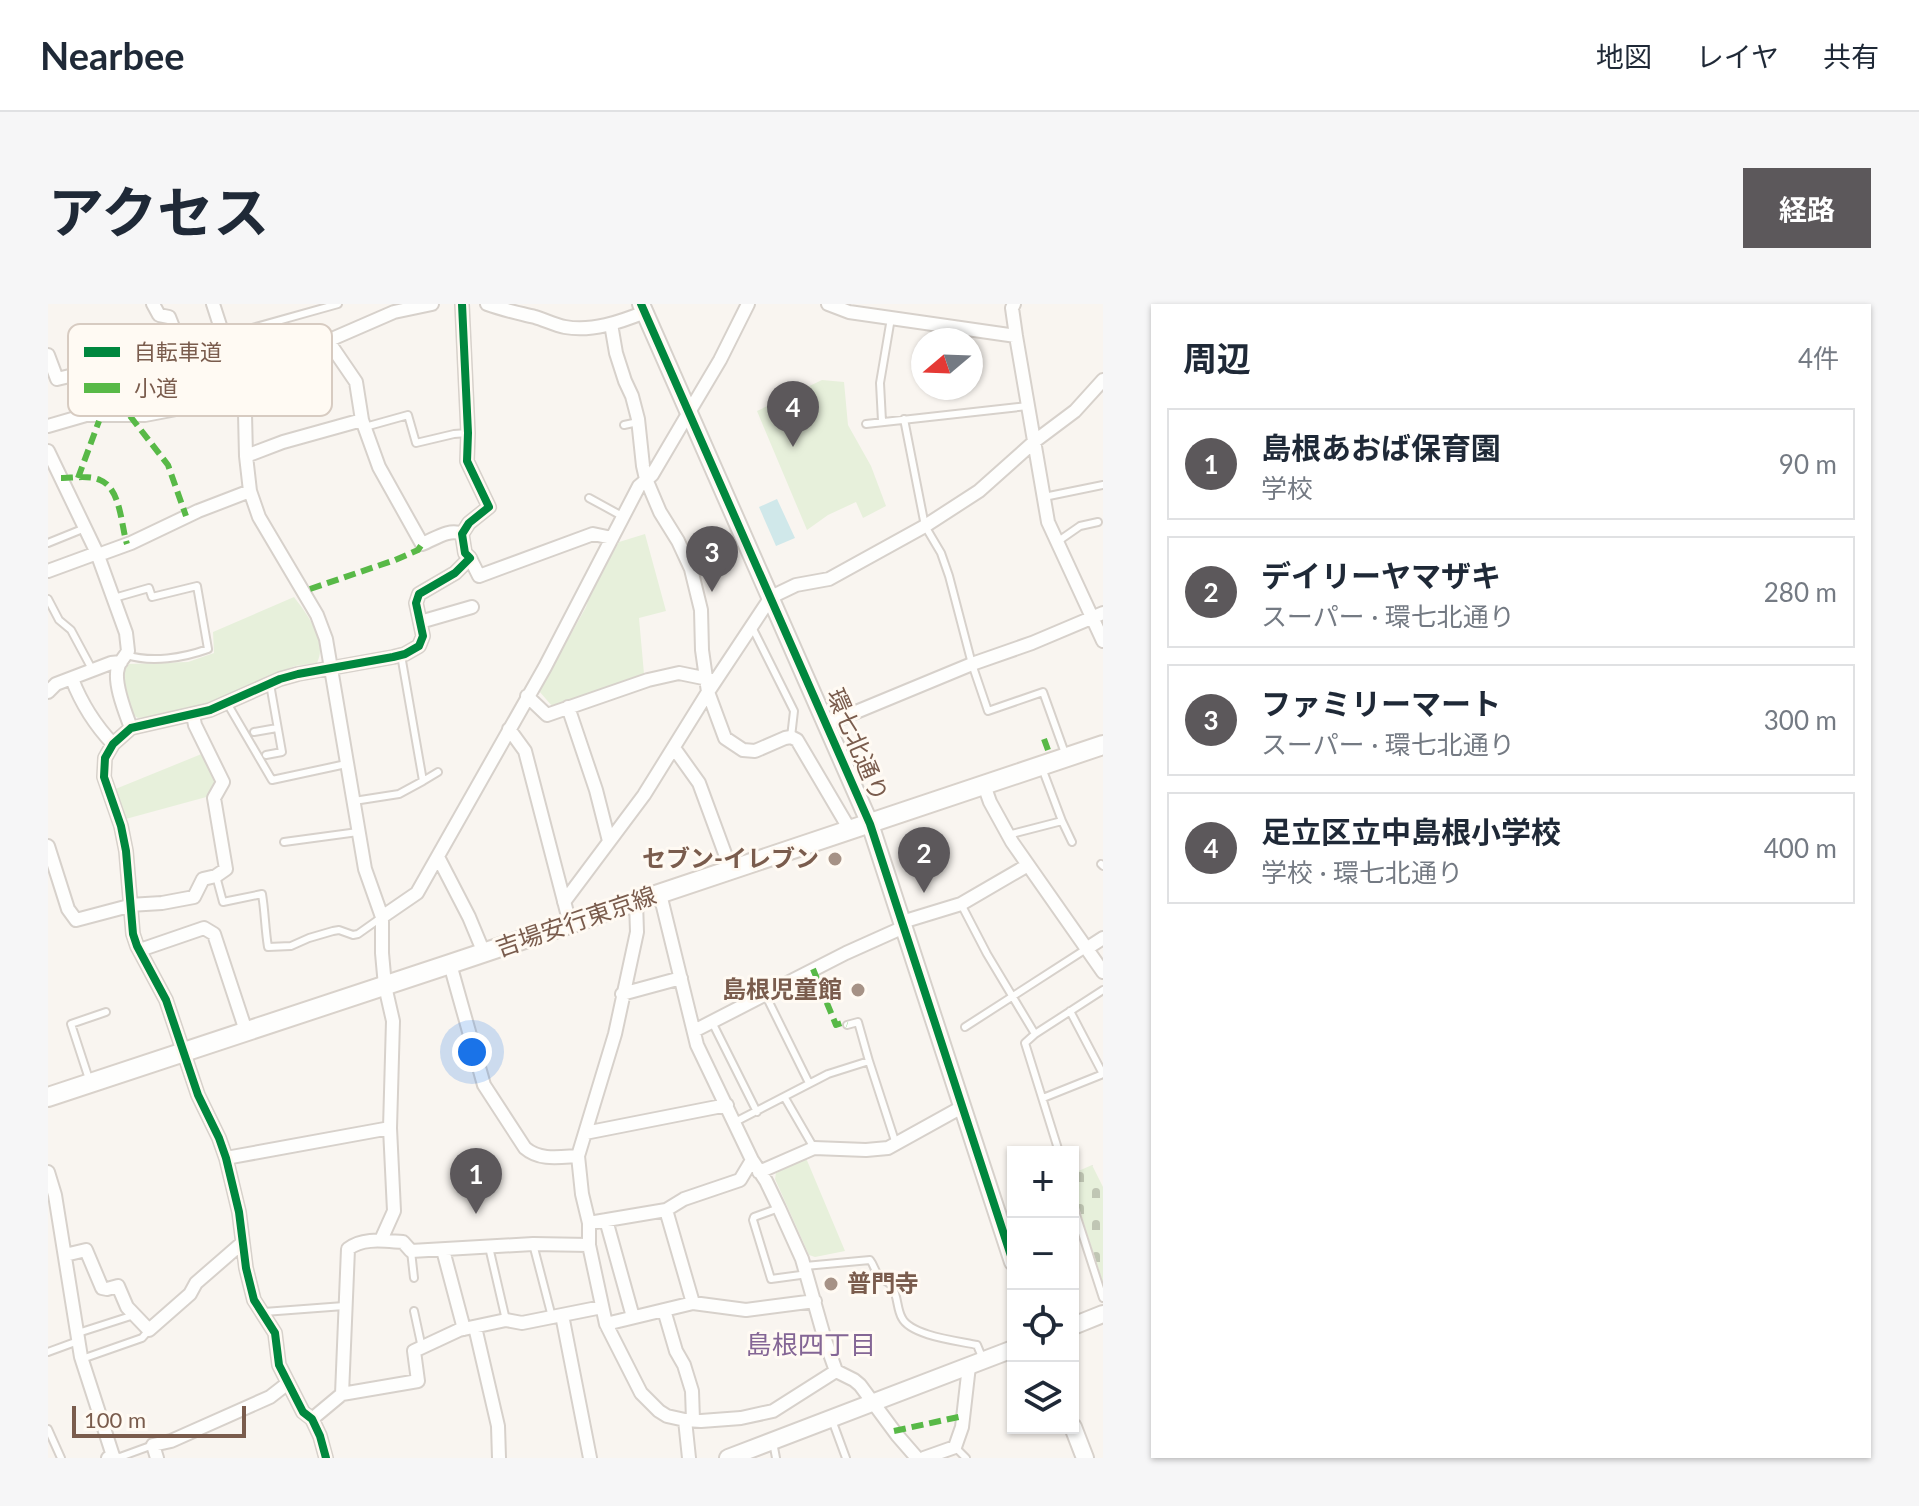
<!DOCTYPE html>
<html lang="ja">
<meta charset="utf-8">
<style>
:root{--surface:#fff;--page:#f6f6f7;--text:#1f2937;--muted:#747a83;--line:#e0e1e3;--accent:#5c585b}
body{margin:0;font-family:Lato,"Noto Sans JP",sans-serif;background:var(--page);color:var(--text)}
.controls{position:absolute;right:24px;bottom:24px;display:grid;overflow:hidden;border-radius:0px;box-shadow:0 2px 6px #0004}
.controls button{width:72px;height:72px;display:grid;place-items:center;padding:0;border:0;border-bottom:2px solid var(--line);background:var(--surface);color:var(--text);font:40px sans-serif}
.compass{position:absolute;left:863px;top:24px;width:72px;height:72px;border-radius:50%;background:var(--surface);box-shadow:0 2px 6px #0004;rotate:251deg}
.scale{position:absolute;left:24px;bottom:20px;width:174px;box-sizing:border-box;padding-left:8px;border:4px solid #7a5c4d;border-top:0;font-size:22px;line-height:28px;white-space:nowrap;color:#7a5c4d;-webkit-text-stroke:6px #fffaf3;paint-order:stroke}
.you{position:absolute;left:424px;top:748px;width:28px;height:28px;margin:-20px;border:6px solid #fff;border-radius:50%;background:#1a73e8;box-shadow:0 0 0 12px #1a73e833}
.badge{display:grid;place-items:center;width:52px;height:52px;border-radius:50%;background:var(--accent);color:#fff;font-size:26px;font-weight:700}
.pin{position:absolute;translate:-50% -66px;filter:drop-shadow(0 2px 4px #0008)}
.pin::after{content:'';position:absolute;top:42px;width:28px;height:24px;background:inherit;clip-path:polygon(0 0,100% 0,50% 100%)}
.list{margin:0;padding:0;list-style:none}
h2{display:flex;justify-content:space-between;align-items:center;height:104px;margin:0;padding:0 32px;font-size:34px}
h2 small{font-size:26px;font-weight:400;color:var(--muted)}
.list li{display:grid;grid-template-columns:52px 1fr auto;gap:24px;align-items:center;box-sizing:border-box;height:112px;margin:0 16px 16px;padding:0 16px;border:2px solid var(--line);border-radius:0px}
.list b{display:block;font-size:30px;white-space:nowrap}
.list p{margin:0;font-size:26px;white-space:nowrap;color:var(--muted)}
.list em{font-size:26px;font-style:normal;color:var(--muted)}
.icon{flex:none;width:44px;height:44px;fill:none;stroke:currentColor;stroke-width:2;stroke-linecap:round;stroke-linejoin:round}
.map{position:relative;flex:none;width:1055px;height:1154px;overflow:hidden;border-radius:0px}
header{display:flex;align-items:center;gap:48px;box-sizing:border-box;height:112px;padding:0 40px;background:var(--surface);border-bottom:2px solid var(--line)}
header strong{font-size:38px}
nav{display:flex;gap:44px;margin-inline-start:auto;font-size:28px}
.intro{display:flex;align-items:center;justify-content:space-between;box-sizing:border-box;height:192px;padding:0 48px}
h1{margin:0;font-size:56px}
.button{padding:20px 36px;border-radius:0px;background:var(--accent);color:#fff;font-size:28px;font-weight:700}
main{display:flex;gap:48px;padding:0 48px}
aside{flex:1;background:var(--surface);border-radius:0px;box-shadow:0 2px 6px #0004}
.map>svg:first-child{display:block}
.cemetery{fill:url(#cemetery-stones)}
.green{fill:#e7f0db}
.water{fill:#d0e8ea}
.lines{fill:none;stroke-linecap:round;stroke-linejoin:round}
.service-casing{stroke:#d7d1cb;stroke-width:10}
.minor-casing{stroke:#d7d1cb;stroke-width:16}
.tertiary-casing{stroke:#d7d1cb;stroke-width:20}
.secondary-casing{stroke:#d9d2cb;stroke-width:22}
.service{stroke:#fefefd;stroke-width:6}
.minor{stroke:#fefefd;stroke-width:12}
.tertiary{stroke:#fefefd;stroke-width:16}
.secondary{stroke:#fefefd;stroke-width:18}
.quiet{stroke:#58b947;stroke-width:6;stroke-dasharray:12 6;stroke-linecap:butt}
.cycleway-casing{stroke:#fffaf3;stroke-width:13}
.cycleway{stroke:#00873e;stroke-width:8}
.poi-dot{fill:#a69286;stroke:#fffaf3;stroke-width:3}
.labels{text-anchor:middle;stroke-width:6;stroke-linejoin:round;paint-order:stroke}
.street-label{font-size:24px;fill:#7a5c4d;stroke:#fffaf3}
.poi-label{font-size:24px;font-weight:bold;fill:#7a5c4d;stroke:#fffaf3;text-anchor:end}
.neighbourhood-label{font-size:26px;fill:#846695;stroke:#fffaf3}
.key{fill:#fffaf3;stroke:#d7cbc1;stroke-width:2}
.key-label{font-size:22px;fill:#7a5c4d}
</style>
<header>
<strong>Nearbee</strong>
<nav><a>地図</a><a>レイヤ</a><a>共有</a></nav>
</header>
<div class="intro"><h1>アクセス</h1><a class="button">経路</a></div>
<main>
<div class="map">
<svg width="1055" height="1154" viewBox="0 0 1055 1154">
<defs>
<pattern id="cemetery-stones" width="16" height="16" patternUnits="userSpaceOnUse" patternTransform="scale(2)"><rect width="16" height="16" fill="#e7f0db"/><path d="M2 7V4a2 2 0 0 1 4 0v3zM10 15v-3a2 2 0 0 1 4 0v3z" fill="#c0c6b4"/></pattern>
</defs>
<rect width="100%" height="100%" fill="#f9f5f0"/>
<path class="cemetery" d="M 1044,861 L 1055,883 L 1055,979 L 1028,895 L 1026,869 Z"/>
<path class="green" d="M 774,76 L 796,78 L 800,121 L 823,162 L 838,202 L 815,214 L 808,198 L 780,211 L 759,226 L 709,107 Z
M 597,230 L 618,307 L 591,314 L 596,370 L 504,402 L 491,387 L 538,303 L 543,287 L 571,238 Z
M 246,293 C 259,310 280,337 269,359 L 247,362 L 150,403 L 98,413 L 90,414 L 85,411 C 80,395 68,374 81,360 L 140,358 L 166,349 L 165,328 Z
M 156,449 L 170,476 L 162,492 L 74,516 L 65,486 Z
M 758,854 L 797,947 L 767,953 L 761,951 L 727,875 L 728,869 Z"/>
<path class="water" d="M 729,195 L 747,234 L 728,242 L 711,203 Z"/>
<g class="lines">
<g class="service-casing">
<path id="service" d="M 133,44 L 290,0
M 856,115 L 877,222 L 893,249 L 901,272 L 924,360 L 940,407 L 995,388 L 1018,452
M 834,117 L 832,79 L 843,14
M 818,120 L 980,102
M 576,121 L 590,118
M 317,123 L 360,111 L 368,139 L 406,130 L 420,129
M 996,193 L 1055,181
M 541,194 L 574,212
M 1009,238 L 1032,222 L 1050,218
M 0,239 L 37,224
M 66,294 L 101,284 L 104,293 L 149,282 L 160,345 C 135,354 104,359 78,351
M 0,295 L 11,316 L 23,326 L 45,367
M 704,323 L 746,407 L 743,433
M 179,399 L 224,476 L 298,460
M 206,428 L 229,424
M 218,451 L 234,448 L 222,380
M 375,477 L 390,468
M 306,497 L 351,490 L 375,477 L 353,351
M 1014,517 L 1024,538
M 960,531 L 1014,517 L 994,464
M 236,538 L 310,528
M 1053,560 L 1055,562
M 168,572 L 175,598 L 214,590 C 217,608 217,625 220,643 L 243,642 L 261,634 L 285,627 L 291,626 L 305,631 L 310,630 L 334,613
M 913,600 L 939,650 L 987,730 L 977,739 L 1011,848
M 717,690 L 761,779
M 1022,707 L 1055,770
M 664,718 L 709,808
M 799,721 L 810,718 L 821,757
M 917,723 L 1038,645
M 987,730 L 1055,686
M 41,775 L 23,720 L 58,708
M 737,794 L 766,844
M 995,794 L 1055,770
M 687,818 L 780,770 L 821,757 L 848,840
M 1025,901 L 1055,994
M 731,904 L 706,913 L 705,916 L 723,975 L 760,970
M 485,940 L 504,1013
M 441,943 L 458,1016
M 363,947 L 366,974
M 757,962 L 822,956 C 826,961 827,968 831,972 C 836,978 842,977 845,984 C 850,994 849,1006 854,1014 C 863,1032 911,1037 929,1041 L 934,1053
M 366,1007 L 374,1044
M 216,1008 L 296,1002
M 30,1029 L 86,1011
M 0,1048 L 30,1037
M 34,1055 L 94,1034 L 101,1026
M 784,1116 L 798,1154
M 0,1125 L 13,1154
M 725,1138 L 728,1154
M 907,1143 L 918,1154
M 65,1152 L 72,1153 L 105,1141"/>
</g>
<g class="minor-casing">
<path id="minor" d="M 165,0 L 190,77 L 197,110 L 198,152 L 202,187 L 211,213 L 269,311 L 278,335 L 317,565 L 334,613 L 334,649 L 337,682 L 345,717 L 342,824 L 346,907 L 333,936
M 439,0 C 455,6 471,9 487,13 C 497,16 507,21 517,23 C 544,28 572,18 597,8
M 780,0 L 801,8 L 968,32
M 966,0 L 964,4 L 968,32 L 1000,218 L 1055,337
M 563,20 L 568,49 L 577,77 L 584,92 L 590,115 L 595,162 L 598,175 L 612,208 L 630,237 L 643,265 L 653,306 L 654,346 L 660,388 L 677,434 L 695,446 L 707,447 L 737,434 L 743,433 L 749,436 L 802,526
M 280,37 L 308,78 L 314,116 L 331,163 L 374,240 C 387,235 401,224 414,230
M 0,51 L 9,75 L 64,62 L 132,41 L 121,13 L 111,11 L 105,0
M 0,122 L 38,111 L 97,111 L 144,102 L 190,77 L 239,58 L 247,51 L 346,8 L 384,0
M 0,147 L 49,249 L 78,329 L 80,347 C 77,353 71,358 70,364 C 65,379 78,410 83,424
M 198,152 L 235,138 L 314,116
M 50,251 L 83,239 L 150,207 L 202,187
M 422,254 L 431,272 L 545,230 L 564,234
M 0,267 L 49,249
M 372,318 L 424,303
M 24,375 C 34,401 46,420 65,440
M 0,388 L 8,380 L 63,359 L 73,358
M 479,392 L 499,411 L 600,376 L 631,369 L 665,376
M 520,403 L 548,486 L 561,537
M 779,420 L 924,360 L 984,339 L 1055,309
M 461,425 L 477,447 L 522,620
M 626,444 L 651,479 L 683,566
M 936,481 L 942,498 L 964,538 L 1055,668
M 0,542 L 20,605 L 28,616 L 81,602
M 390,553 L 421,613 L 436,649
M 612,590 L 649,741 L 704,856 L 718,877 L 731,904 L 754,955 L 777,1036 L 788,1067 L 806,1076 L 812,1081 L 849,1131 L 869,1154
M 516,598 L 596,491 L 660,388 L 723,293 L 748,281 L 781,275 L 877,222 L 931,187 L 987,137 L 1027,107 L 1055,76
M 588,598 L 589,628 L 567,730 L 530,852 L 534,890 L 541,919 L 541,941 L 558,1020 L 593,1089 L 611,1107 L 619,1112 L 637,1116 L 641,1154
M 81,601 L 114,599 L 146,593 L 155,575 L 168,572 L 178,565 L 166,494 L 175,478 L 147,421 L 145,411
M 334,613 L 369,589 L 497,363 L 591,182 L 604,171 L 634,120 L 672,56 L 700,0
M 854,618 L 913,600 L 980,561
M 1038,645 L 1055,634
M 92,646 L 156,624 L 166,630 L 198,727
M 402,660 L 436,781 L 477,844 C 492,857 512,853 530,852
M 574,690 L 633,674
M 646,727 L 798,649 L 856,623
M 537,829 L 679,801
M 178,854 L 342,824
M 0,868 L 7,891 L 33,1053 L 65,1152 L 60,1154
M 711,868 L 766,844 L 818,846 L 840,844 L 914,803
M 618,906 L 645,999
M 558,916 L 585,1013
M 541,919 L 618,906 L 636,895 L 692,876 L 704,856
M 395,946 L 416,1025
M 17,951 L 38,946 L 54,984 L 59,985 L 70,982 L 79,1003 L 101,1026 L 142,990 L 148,979 L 194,939
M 616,1006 L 628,1047 L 636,1061 L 644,1087 L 645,1116
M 514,1011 L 542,1154
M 558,1020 L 645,999 L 698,1006 L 767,997
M 427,1023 L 450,1122 L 451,1154
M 294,1090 L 300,945 C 315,933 337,937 355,938 L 363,947 L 485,940 L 541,941
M 264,1115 L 294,1090 L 370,1077 L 366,1047 L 411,1026 L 458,1016 L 474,1019 L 554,1003
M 637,1116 L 653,1117 L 693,1114 L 725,1107 L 788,1067
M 109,1154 L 105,1141 L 123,1137 L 222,1093 L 240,1079
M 278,1154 L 272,1132 L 264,1115 L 255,1108 L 231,1061 L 227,1029 L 206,996 L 198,964 L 191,908 L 178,854 L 171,834 L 150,791 L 118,696 L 89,642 L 85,630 L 78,547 L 73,522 L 56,473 L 57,454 L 65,440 L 83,424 L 162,406 L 232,375 L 250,370 L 345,353 L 357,350 L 371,342 L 375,332 L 368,299 L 371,290 L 407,269 L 422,254 L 417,249 L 414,230 L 421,219 L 441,203 L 419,157 L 420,129 L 414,0
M 876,1154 L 907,1143 L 914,1123 L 921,1062"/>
</g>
<g class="tertiary-casing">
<path id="tertiary" d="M 593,0 L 822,520 L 965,958
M 1025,1022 L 1055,1010
M 1025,1123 L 1037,1154
M 680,1154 L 965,1045"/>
</g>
<g class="secondary-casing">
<path id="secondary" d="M 0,793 L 402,660 L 1055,441"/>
</g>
<use href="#service" class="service"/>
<use href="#minor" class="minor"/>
<use href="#tertiary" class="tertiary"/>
<use href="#secondary" class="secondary"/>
<path class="quiet" d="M 82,112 L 120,161 L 138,212
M 13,174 C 24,174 41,171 52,176 C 73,184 73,222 79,240
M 30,174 L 51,117
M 262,285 L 347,256 L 370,246 L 374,240
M 996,435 L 1000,446
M 765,665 L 788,721 L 794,719 L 799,721
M 846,1127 L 915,1112"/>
<g class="cycleway-casing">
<path id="cycleway" d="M 593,0 L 822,520 L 965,958
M 278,1154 L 272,1132 L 264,1115 L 255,1108 L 231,1061 L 227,1029 L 206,996 L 198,964 L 191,908 L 178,854 L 171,834 L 150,791 L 118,696 L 89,642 L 85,630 L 78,547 L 73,522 L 56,473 L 57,454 L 65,440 L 83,424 L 162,406 L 232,375 L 250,370 L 345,353 L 357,350 L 371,342 L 375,332 L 368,299 L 371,290 L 407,269 L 422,254 L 417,249 L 414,230 L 421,219 L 441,203 L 419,157 L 420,129 L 414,0"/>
</g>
<use href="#cycleway" class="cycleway"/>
</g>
<g class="poi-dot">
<circle cx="787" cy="555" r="8"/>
<circle cx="810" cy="686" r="8"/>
<circle cx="783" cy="980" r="8"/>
</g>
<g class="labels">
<g class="street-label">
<text transform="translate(809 441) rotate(67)" y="8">環七北通り</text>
<text transform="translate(528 618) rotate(-19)" y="8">吉場安行東京線</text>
</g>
<g class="poi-label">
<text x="771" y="563">セブン-イレブン</text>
<text x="794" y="694">島根児童館</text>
<text x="799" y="988" text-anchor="start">普門寺</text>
</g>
<g class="neighbourhood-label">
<text x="763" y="1050">島根四丁目</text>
</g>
</g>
<rect x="20" y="20" width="264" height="92" rx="12" class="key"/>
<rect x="36" y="43" width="36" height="10" fill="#00873e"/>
<rect x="36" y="79" width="36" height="10" fill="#58b947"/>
<g class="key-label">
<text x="86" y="56">自転車道</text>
<text x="86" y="92">小道</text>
</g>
</svg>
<div class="controls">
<button>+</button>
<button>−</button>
<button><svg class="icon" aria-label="locate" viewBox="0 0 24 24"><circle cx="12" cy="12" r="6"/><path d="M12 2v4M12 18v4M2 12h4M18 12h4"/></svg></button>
<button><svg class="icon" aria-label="layers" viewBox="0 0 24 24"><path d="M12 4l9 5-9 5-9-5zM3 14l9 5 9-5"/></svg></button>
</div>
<svg class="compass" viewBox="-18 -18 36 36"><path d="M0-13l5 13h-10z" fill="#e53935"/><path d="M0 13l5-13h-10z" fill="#747a83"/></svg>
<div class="scale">100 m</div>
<div class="you"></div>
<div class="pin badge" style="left:428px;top:910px">1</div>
<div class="pin badge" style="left:876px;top:589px">2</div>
<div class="pin badge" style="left:664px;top:288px">3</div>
<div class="pin badge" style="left:745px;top:143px">4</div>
</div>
<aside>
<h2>周辺<small>4件</small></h2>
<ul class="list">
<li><span class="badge">1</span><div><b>島根あおば保育園</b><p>学校</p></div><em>90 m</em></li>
<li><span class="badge">2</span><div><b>デイリーヤマザキ</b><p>スーパー · 環七北通り</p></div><em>280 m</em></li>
<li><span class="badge">3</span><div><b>ファミリーマート</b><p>スーパー · 環七北通り</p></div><em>300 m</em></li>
<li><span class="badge">4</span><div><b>足立区立中島根小学校</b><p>学校 · 環七北通り</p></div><em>400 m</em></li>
</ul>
</aside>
</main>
